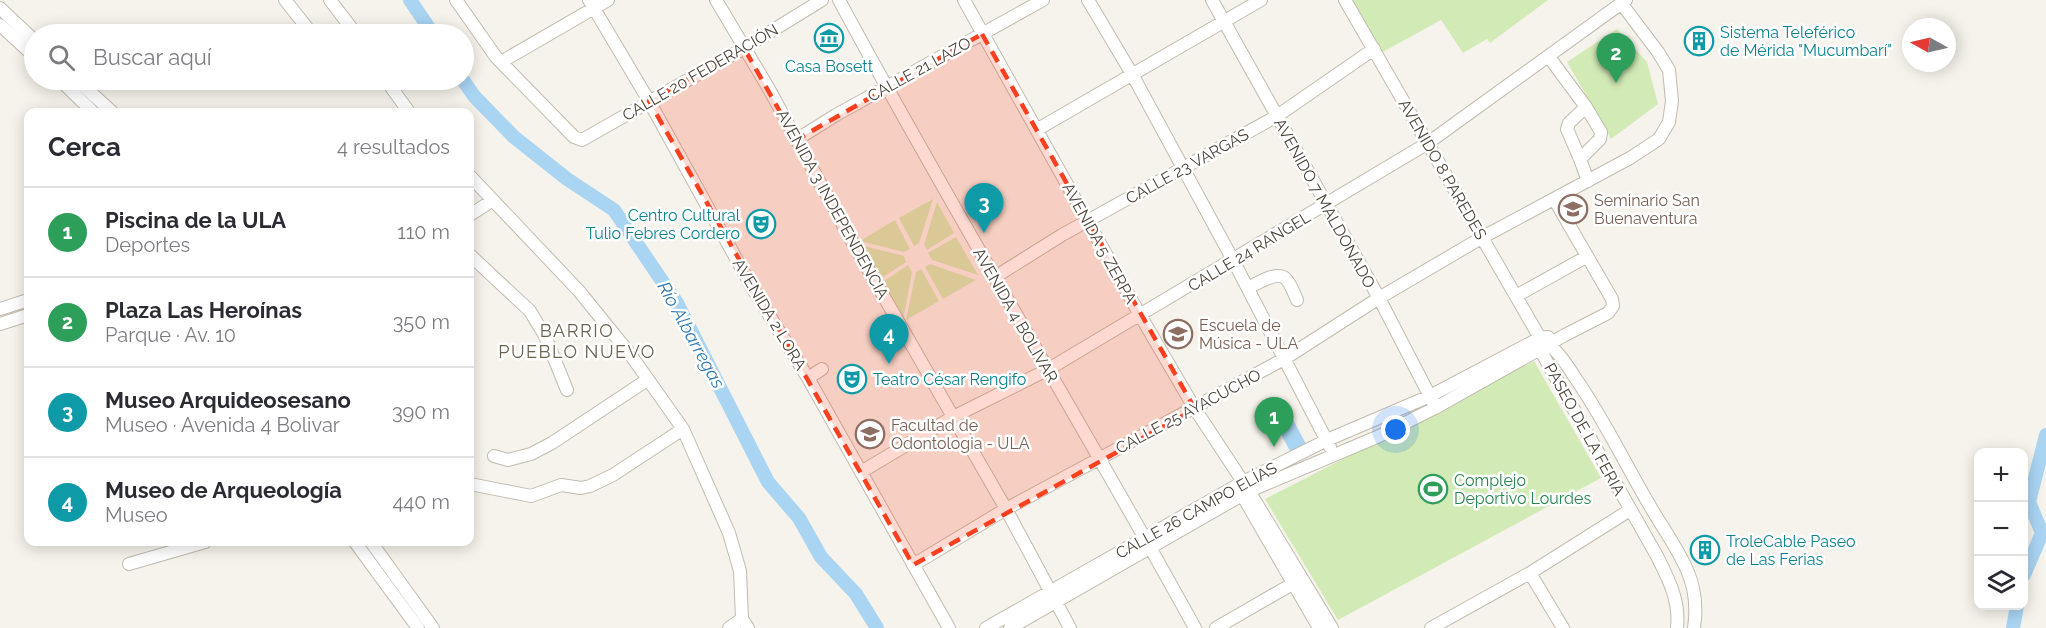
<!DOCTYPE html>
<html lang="es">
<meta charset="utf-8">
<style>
:root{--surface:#fff;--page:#f7f7f7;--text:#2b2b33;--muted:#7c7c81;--line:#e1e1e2;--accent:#0b8043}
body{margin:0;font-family:Raleway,sans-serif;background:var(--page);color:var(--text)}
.controls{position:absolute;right:18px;bottom:18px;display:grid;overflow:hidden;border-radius:12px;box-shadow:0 3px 15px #0003}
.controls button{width:54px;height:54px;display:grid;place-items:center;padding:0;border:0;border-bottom:2px solid var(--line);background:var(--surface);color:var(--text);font:30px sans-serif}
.compass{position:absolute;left:1902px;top:18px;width:54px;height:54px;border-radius:50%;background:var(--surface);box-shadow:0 3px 15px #0003;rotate:278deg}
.you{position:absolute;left:1396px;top:430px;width:21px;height:21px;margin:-15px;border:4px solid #fff;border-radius:50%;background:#1a73e8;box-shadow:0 0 0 9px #1a73e833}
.badge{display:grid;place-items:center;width:39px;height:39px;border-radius:50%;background:var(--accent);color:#fff;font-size:20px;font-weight:700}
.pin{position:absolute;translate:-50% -50px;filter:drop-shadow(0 2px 3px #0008)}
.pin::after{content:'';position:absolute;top:32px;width:21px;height:18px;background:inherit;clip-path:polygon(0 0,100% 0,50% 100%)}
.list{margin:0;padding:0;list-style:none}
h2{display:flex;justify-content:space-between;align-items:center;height:78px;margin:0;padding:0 24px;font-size:26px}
h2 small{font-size:20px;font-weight:400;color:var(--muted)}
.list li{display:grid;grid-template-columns:39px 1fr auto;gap:18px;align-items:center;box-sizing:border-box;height:90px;padding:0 24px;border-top:2px solid var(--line)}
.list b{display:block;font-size:22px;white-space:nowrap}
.list p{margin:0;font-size:20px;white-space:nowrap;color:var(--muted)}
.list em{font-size:20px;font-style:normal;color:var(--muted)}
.icon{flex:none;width:33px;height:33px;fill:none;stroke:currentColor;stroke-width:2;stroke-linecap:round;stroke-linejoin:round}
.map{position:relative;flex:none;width:2046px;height:628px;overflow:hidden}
.search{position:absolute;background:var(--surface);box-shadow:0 3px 15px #0003;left:24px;top:24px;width:450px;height:66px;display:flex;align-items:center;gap:15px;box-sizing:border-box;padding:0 21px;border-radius:33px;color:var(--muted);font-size:22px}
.panel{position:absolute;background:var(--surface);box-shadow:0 3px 15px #0003;left:24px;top:108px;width:450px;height:438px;border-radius:12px}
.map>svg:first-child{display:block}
.green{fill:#d2eab5}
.water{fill:#a9d4f2}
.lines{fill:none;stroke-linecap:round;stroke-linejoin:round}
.river{stroke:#a9d4f2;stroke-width:14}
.minor-casing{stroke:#c2bbae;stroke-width:14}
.minor{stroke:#fff;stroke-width:12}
.marked{fill:#fc3f1d;fill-opacity:0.2;stroke:#fc3f1d;stroke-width:4.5;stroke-dasharray:12 8;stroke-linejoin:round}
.labels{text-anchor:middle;stroke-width:5;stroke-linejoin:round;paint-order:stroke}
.culture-label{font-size:16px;fill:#0d838f;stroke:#fff;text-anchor:start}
.street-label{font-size:16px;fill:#4b4439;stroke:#fff}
.education-label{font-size:16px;fill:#785e54;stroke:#fff;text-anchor:start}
.leisure-label{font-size:16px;fill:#27864d;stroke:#fff;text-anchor:start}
.neighbourhood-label{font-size:18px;letter-spacing:1.5px;fill:#6e6250;stroke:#fff}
.water-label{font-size:18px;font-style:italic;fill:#2e7ab2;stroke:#fff}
</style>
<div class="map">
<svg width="2046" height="628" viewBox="0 0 2046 628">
<rect width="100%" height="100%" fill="#f6f3ec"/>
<path class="green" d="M 1349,0 L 1548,0 L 1490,43 L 1487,39 L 1463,53 L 1441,20 L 1381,53 Z
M 1617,29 L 1647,62 L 1658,104 L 1611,139 L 1567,62 Z
M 933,199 L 919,243 L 914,246 L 899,218 Z
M 937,202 L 954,233 L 927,250 L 924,245 Z
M 895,220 L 910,249 L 904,252 L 860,241 Z
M 956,237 L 978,275 L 932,260 L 928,253 Z
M 860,245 L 904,256 L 906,262 L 880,279 Z
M 930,264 L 976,280 L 943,299 L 925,267 Z
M 908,265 L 912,272 L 903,320 L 881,283 Z
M 921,269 L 939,301 L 906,320 L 916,272 Z
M 1534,361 L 1601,478 L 1338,620 L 1265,499 Z"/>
<path class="water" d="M 1289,412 L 1306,444 L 1291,453 L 1274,421 Z"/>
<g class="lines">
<path class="river" d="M 410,0 L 433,34
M 463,80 L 474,96 L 514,137 L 567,179 L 614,210 L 677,303 L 768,482 L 799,518 L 821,557 L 856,594 L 877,628
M 2024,575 L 2042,533 L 2029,502 L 2046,435
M 2013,628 L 2017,606"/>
<g class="minor-casing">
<path id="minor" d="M 285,0 L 312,34
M 330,0 L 356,34
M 456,0 L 496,57 L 574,137 L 582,140 L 744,48 L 822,0
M 589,0 L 649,101 L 753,289 L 808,378 L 949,628
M 716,0 L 769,89 L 849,236 L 1006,509 L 1070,628
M 839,0 C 953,212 1079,417 1195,628
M 964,0 L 1140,315 L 1195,409 L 1249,491 L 1332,628
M 1088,0 L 1132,74 L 1233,260 L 1330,447
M 1212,0 L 1379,298 L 1434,404
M 1345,0 L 1540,338 C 1556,348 1566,363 1576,379 C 1604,419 1625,464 1650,506 C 1662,527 1677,547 1687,570 C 1695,588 1697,608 1694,628
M 0,8 L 34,40
M 0,25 L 34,56
M 1549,57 L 1586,107 L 1601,132 L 1600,139 L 1580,159 L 1588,181
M 501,62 L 608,0
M 60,80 L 93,112
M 77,80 L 112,112
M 386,80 L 409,112
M 1038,129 L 1261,0
M 796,140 L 836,115 L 1043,0
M 1580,159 L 1567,129 L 1569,123 L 1586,107
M 470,176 L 579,291 L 630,354 L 683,429 L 729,533 L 740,571 L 742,619 L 748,628
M 470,215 L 493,200
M 470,255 L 530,311 L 545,336 L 567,390
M 995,277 L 1062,235 L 1277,116 L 1374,49
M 1248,288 C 1256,284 1276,271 1285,278 C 1290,282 1294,293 1297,300
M 1516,296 L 1586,257
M 0,309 L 28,300
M 0,324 L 28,315
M 1540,342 L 1540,349 L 1548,364 L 1657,556 C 1669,580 1680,601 1677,628
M 808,378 L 822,369
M 494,456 L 508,460 L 531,454 L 552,443 L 647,380
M 861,472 L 953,417 L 1047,370 L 1428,143 L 1626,0
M 470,484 L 531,496 L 561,485 L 581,488 L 590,486 L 613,475 L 683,429
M 1245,500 L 1319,628
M 355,542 L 418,628
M 371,542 L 433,628
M 129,564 L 205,542
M 913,565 L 1006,509 L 1284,359 L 1379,298 L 1483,237 L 1630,158 L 1659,139 L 1669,122 L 1672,101 L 1669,70 L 1658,52 L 1621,3
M 1530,573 L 1563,628
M 729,628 L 742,619
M 986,628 L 1243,482 L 1327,440 L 1430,396 L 1540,338 L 1548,337
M 1010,628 L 1249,491 L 1377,437 L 1435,408 L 1565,335 L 1608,313 L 1613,306 L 1612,299 L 1554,199
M 1216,628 L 1294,583
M 1431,628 L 1530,573 L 1630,510"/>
</g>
<use href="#minor" class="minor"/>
</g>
<path class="marked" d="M 982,34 L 1195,409 L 913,565 L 649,101 L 744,48 L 796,140 Z"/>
<defs>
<g id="museum-ring" transform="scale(1.5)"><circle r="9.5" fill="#fff" stroke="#0f9aa8" stroke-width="1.5"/><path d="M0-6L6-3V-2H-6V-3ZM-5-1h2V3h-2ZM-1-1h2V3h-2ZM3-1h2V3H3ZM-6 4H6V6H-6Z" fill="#0f9aa8"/></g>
<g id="building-ring" transform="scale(1.5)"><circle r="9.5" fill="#fff" stroke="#0f9aa8" stroke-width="1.5"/><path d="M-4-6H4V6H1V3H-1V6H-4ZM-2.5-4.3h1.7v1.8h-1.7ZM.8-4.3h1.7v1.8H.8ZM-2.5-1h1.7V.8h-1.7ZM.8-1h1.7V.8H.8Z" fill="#0f9aa8"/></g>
<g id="university-ring" transform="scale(1.5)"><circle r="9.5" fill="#fff" stroke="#8d6e63" stroke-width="1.5"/><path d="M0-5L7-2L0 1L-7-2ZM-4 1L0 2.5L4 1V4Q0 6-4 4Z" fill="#8d6e63"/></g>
<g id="theatre-ring" transform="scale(1.5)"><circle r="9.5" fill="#fff" stroke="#0f9aa8" stroke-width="1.5"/><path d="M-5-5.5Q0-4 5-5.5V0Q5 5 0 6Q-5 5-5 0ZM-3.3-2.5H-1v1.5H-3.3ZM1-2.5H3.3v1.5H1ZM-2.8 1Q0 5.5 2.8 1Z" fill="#0f9aa8"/></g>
<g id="stadium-ring" transform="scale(1.5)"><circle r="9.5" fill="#fff" stroke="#2e9e5b" stroke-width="1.5"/><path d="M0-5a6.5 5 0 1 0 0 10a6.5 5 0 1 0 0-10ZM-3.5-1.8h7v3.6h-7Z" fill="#2e9e5b"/></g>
</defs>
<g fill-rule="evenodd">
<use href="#museum-ring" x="829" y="38"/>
<use href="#building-ring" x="1699" y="41"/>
<use href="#university-ring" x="1573" y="209"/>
<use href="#theatre-ring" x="761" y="224"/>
<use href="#university-ring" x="1178" y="334"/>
<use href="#theatre-ring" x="852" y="379"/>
<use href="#university-ring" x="870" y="434"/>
<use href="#stadium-ring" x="1433" y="489"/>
<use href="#building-ring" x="1705" y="550"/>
</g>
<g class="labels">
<g class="culture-label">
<text x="1720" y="38">Sistema Teleférico<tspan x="1720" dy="18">de Mérida "Mucumbarí"</tspan></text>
<text x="829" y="72" text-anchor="middle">Casa Bosett</text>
<text x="740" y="221" text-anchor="end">Centro Cultural<tspan x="740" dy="18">Tulio Febres Cordero</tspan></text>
<text x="873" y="385">Teatro César Rengifo</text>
<text x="1726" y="547">TroleCable Paseo<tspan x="1726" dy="18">de Las Ferias</tspan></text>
</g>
<g class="street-label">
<text transform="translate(919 69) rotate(-29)" y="6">CALLE 21 LAZO</text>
<text transform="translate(700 72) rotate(-30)" y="6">CALLE 20 FEDERACIÓN</text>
<text transform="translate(1187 166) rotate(-29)" y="6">CALLE 23 VARGAS</text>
<text transform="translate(1443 169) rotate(60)" y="6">AVENIDO 8 PAREDES</text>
<text transform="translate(1325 203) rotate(61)" y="6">AVENIDO 7 MALDONADO</text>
<text transform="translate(833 204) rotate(61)" y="6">AVENIDA 3 INDEPENDENCIA</text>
<text transform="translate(1100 243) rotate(61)" y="6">AVENIDA 5 ZERPA</text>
<text transform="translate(1249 251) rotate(-31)" y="6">CALLE 24 RANGEL</text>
<text transform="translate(770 314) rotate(59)" y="6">AVENIDA 2 LORA</text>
<text transform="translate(1016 315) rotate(60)" y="6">AVENIDA 4 BOLIVAR</text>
<text transform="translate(1188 411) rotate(-28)" y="6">CALLE 25 AYACUCHO</text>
<text transform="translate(1585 429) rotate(61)" y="6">PASEO DE LA FERIA</text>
<text transform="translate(1196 510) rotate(-29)" y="6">CALLE 26 CAMPO ELÍAS</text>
</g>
<g class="education-label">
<text x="1594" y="206">Seminario San<tspan x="1594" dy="18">Buenaventura</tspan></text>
<text x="1199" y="331">Escuela de<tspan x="1199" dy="18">Música - ULA</tspan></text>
<text x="891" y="431">Facultad de<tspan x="891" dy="18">Odontologia - ULA</tspan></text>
</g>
<g class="leisure-label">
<text x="1454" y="486">Complejo<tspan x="1454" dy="18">Deportivo Lourdes</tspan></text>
</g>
<g class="neighbourhood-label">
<text x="577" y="337">BARRIO<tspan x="577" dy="21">PUEBLO NUEVO</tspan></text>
</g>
<g class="water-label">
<text transform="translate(691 335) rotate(61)" y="6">Río Albarregas</text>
</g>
</g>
</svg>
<div class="controls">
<button>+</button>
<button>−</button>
<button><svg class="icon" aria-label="layers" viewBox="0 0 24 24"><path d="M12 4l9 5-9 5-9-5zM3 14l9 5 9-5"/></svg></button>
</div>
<svg class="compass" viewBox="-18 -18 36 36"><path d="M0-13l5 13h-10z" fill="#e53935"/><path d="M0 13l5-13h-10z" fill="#7c7c81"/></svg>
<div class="you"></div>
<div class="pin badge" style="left:1274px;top:447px;background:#2e9e5b">1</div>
<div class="pin badge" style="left:1616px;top:83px;background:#2e9e5b">2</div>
<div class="pin badge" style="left:984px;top:233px;background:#0f9aa8">3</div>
<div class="pin badge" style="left:889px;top:364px;background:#0f9aa8">4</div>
<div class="search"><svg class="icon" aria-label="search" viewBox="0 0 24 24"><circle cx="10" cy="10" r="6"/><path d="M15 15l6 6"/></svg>Buscar aquí</div>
<section class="panel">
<h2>Cerca<small>4 resultados</small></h2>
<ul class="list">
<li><span class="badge" style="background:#2e9e5b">1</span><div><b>Piscina de la ULA</b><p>Deportes</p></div><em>110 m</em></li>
<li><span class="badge" style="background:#2e9e5b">2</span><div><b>Plaza Las Heroínas</b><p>Parque · Av. 10</p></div><em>350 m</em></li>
<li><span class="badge" style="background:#0f9aa8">3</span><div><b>Museo Arquideosesano</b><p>Museo · Avenida 4 Bolivar</p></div><em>390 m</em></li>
<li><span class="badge" style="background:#0f9aa8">4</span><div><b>Museo de Arqueología</b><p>Museo</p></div><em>440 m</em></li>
</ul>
</section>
</div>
